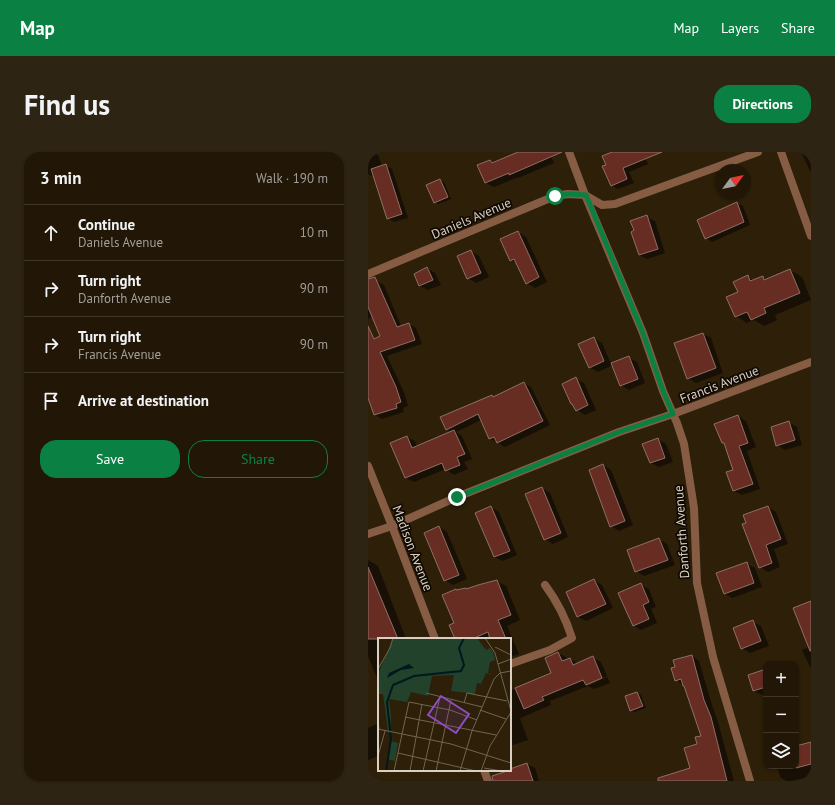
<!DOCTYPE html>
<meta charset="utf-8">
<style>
:root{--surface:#221706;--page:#2e2414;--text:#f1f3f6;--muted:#a29f9b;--line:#3f3628;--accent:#0b8043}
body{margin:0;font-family:"PT Sans",sans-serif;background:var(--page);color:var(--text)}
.controls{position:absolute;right:12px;bottom:12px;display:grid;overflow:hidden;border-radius:8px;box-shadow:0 1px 3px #0004}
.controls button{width:36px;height:36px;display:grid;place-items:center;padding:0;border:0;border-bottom:1px solid var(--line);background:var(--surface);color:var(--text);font:20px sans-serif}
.compass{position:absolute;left:347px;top:12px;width:36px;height:36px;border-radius:50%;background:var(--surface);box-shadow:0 1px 3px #0004;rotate:57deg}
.stop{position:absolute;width:12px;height:12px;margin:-9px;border:3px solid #0b8043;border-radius:50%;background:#fff}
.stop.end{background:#0b8043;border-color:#fff;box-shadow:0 1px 4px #0008}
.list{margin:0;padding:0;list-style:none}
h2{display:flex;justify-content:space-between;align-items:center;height:52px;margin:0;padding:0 16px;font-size:17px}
h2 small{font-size:13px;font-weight:400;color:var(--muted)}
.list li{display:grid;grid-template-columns:26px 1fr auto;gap:12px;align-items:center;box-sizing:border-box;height:56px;padding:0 16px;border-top:1px solid var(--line)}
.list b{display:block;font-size:15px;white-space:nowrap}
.list p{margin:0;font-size:13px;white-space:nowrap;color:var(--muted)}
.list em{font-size:13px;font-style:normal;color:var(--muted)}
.actions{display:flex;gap:8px;padding:12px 16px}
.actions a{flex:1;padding:9px 0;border:1px solid var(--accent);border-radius:16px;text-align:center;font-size:14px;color:var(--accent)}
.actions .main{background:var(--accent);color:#fff}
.icon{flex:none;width:22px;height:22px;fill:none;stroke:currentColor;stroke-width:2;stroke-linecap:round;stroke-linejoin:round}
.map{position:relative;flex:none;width:443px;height:629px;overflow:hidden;border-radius:16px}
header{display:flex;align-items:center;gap:24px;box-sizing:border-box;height:56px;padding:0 20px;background:var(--accent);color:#fff}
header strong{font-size:19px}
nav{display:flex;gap:22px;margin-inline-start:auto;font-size:14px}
.intro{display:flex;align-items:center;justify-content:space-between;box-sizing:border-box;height:96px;padding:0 24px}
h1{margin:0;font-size:28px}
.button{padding:10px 18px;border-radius:16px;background:var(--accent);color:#fff;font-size:14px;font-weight:700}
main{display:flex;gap:24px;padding:0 24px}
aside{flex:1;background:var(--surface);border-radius:16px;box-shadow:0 1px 3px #0004}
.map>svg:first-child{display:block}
.shadow{fill:#0007;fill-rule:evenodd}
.building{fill:#672d22;stroke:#8e6f68}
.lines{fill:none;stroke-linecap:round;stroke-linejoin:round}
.street{stroke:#865d44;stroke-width:8}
.route{stroke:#0b8043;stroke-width:5}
.labels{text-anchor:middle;stroke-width:3.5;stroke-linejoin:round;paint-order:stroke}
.street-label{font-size:13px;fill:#d9d0c2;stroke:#110a03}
.inset-river{fill:none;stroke:#00181e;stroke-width:2}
.inset-road{fill:none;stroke:#726652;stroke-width:1}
.view{fill:#8e4dc0;fill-opacity:0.15;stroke:#8e4dc0;stroke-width:2}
.inset-edge{fill:none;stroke:#d9d0c2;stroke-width:2}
</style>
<header>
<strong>Map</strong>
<nav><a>Map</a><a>Layers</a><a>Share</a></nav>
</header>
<div class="intro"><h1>Find us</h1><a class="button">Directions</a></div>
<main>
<aside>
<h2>3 min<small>Walk · 190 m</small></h2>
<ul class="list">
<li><svg class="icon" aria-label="ahead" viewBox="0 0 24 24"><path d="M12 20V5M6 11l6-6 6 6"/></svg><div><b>Continue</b><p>Daniels Avenue</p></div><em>10 m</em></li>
<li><svg class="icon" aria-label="right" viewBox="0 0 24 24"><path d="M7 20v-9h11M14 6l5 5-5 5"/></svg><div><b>Turn right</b><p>Danforth Avenue</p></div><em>90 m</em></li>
<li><svg class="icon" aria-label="right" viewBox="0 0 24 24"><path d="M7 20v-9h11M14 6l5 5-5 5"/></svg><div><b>Turn right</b><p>Francis Avenue</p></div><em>90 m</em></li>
<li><svg class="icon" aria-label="arrive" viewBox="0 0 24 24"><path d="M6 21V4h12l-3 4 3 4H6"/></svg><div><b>Arrive at destination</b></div></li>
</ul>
<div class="actions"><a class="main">Save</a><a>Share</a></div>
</aside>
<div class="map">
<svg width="443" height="629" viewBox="0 0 443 629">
<rect width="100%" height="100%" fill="#2d1f08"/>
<path class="shadow" d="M 2,0 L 10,3 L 14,14 L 17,13 L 24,17 L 40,66 L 26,70 L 20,66 L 6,23 L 4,24 L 0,22 L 0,1 Z
M 152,0 L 181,0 L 186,11 L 150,26 L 148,26 L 126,35 L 118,31 L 110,14 L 122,9 L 125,11 Z
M 247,0 L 275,0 L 280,12 L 261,20 L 266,31 L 250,37 L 243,33 Z
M 433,0 L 443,0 L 443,21 Z
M 72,28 L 76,30 L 83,47 L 70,52 L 67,50 Z
M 369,51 L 375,54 L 382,73 L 344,90 L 338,86 Z
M 278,65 L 287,69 L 297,101 L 279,107 L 271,103 L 267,79 Z
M 150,80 L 158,85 L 179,130 L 167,136 L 159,131 L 150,112 L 143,108 L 134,87 Z
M 103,99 L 111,104 L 121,125 L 108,131 L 100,126 Z
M 59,116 L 67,121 L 73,133 L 60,138 L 52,134 L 47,122 Z
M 422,118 L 434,125 L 443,148 L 407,163 L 409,168 L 396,174 L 386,168 L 379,171 L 368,164 L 371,141 L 380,125 L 387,129 L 395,125 L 399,128 Z
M 8,129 L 16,133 L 33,174 L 41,172 L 48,176 L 54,192 L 19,204 L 36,240 L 40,254 L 35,256 L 36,260 L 14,267 L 7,263 L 0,243 L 0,191 L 13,185 L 5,164 L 0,167 L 0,133 Z
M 335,182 L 343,186 L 355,221 L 328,231 L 320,226 Z
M 226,186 L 234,191 L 243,212 L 260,205 L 269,210 L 277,231 L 261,238 L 253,233 L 245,213 L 230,220 L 221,215 Z
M 208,227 L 216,231 L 228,258 L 217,263 L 209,258 Z
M 156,231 L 163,235 L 182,273 L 137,295 L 121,286 L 113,268 L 88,280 L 94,284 L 104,307 L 96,310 L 100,317 L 86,323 L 78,317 L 46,330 L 38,326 L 23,291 L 39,285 L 47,289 L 49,294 L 84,280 L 79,277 L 124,244 L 126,245 Z
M 370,264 L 378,269 L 388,295 L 379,299 L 392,337 L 374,343 L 366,339 L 367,318 L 357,292 L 355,291 Z
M 420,270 L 429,275 L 434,293 L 417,298 L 409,293 Z
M 290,287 L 298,292 L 305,310 L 291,315 L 283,311 Z
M 235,313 L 243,318 L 265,373 L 251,379 L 243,374 Z
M 174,336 L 182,341 L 200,385 L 185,392 L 177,387 Z
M 123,355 L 131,360 L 149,403 L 135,409 L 126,405 Z
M 400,355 L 408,360 L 420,392 L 406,397 L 412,415 L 400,420 L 392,415 Z
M 71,375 L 79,380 L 99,427 L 85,433 L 77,428 Z
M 291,387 L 299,392 L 307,413 L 276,424 L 268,419 Z
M 0,408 L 10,414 L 38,487 L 11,487 L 11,531 L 0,504 Z
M 378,411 L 387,416 L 394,435 L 364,446 L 356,441 Z
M 226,428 L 234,433 L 245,456 L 218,469 L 210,465 L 199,441 Z
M 129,429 L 138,434 L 152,468 L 139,474 L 151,502 L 142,505 L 142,487 L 88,487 L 88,438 L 90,439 L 98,437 L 100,438 Z
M 273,433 L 281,437 L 288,455 L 283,457 L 289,471 L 273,478 L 265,473 Z
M 385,470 L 393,474 L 401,494 L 382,501 L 374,496 Z
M 443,494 L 443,517 L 434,498 Z
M 190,501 L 198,505 L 200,508 L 202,507 L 211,512 L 225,506 L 233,510 L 242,531 L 226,537 L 220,534 L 182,549 L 183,553 L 152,566 L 160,588 L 142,594 L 142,539 L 184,521 ZM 239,524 L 239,525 L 222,533 L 217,533 Z
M 324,504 L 331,509 L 344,553 L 350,570 L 366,629 L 300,629 L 323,617 L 334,584 L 318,535 L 308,528 L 308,515 Z
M 398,518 L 398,542 L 394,543 L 386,539 Z
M 269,541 L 273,543 L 278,556 L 266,560 L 262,558 Z
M 11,571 L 11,604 L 0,608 L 0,576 Z
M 443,592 L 443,624 L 424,629 L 418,629 L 412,625 L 409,614 L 428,614 L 428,595 Z
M 159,612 L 167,616 L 171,629 L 141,629 L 137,620 Z"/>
<path class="building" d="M 150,0 L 194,0 L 141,23 L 141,21 L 117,31 L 109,13 L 122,8 L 124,11 Z
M 244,0 L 294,0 L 255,16 L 259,27 L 243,34 L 234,14 L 238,13 L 234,4 Z
M 18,12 L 34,62 L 19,67 L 3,17 Z
M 72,27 L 80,45 L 66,51 L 58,33 Z
M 369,50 L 376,70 L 337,87 L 329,68 Z
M 279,63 L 290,97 L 271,103 L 263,80 L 266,78 L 262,69 Z
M 150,79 L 171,125 L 158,132 L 146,107 L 142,109 L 132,87 Z
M 103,98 L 113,121 L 99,127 L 89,104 Z
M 59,115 L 65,128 L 51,134 L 46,122 Z
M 422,117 L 432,141 L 396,156 L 398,161 L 383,168 L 379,160 L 367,165 L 358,145 L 370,140 L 365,130 L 380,123 L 382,129 L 395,124 L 396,128 Z
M 7,125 L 29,175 L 41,171 L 47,188 L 12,200 L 28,235 L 33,250 L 28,252 L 29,256 L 6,263 L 0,246 L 0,174 L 6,187 L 12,184 L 0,155 L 0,127 Z
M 335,181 L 348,216 L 319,227 L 306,191 Z
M 226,185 L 236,209 L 221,216 L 210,192 Z
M 261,204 L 270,227 L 252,234 L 243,211 Z
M 208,225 L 220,253 L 208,259 L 204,252 L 203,252 L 194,232 Z
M 156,230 L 175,269 L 129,291 L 126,285 L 121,287 L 110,262 L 78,278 L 72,265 L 124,243 L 125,245 Z
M 370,263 L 380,291 L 371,294 L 385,332 L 365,339 L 358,320 L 365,318 L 356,291 L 354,291 L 346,272 Z
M 421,269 L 427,288 L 408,294 L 403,275 Z
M 86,278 L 97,302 L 89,305 L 92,313 L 77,319 L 74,311 L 37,326 L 22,291 L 39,284 L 44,296 Z
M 290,286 L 297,306 L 282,311 L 274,292 Z
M 235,312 L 257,369 L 242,375 L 221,318 Z
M 174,335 L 193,381 L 176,388 L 157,342 Z
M 123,354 L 142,399 L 126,405 L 107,361 Z
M 400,354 L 413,387 L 398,393 L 404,411 L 391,416 L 374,372 L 378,371 L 375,363 Z
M 71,374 L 91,423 L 76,429 L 56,381 Z
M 291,386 L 300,408 L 267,420 L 259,398 Z
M 379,410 L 386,431 L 356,442 L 348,421 Z
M 0,415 L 30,487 L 0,487 Z
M 226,427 L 238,452 L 209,465 L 198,440 Z
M 129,428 L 143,463 L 130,468 L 138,487 L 122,487 L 120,480 L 104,487 L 87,487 L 81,473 L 86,471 L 74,443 L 88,437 L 88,438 L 98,436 L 98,437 L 110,433 Z
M 273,431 L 281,450 L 275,453 L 281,467 L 265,474 L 250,441 Z
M 443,449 L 443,499 L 442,499 L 425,456 Z
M 385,468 L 393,489 L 373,497 L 365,476 Z
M 190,500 L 194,509 L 202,506 L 205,513 L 225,504 L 234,526 L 218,533 L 215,528 L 174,545 L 176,548 L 156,557 L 147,536 L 183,521 L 177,506 Z
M 324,503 L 336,548 L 343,565 L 359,629 L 290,629 L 290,626 L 322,616 L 316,596 L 329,592 L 327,585 L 333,584 L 316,534 L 315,534 L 313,527 L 307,529 L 303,516 L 307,515 L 305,508 Z
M 398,517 L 398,535 L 385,539 L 380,523 Z
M 269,540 L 275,554 L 262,559 L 257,544 Z
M 443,590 L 443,612 L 428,616 L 428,594 Z
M 159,611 L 165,629 L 125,629 L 124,624 L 142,618 L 142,617 Z"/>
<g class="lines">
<path class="street" d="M 201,0 L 217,43 L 275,181 L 295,239 L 309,271 L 316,292 L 326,356 L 329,431 L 345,505 L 382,629
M 413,0 L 443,84
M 0,122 L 187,44 L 200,42 L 217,43 L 234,53 L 247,52 L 390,0
M 0,314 L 24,374 L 67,487
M 0,382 L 24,374 L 89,345 L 251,280 L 305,262 L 443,210
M 142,512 L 182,498 L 204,486 C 198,467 189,449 177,433
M 116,618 L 120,629"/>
</g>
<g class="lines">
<path class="route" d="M 89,345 L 251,280 L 305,262 L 295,239 L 275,181 L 218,43 L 200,42 L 187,44"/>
</g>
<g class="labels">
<g class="street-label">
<text transform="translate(103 66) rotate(-23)" y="5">Daniels Avenue</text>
<text transform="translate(351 232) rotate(-21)" y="5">Francis Avenue</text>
<text transform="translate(313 380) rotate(-94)" y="5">Danforth Avenue</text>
<text transform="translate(45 396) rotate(69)" y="5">Madison Avenue</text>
</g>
</g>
<g transform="translate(10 486)">
<rect width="133" height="133" fill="#2d1f08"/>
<path d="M 15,0 L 99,0 L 108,12 L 112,10 L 115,14 L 117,22 L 112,24 L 110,35 L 116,38 L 108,35 L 103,46 L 99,45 L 97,56 L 73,53 L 76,37 L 54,38 L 50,58 L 33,54 L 29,64 L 11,61 L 13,78 L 12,93 L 10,93 L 5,56 L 0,56 L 0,36 ZM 13,103 L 20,105 L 17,123 L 9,121 Z" fill="#23422b"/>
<path d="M 31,26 L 36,30 L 23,32 L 9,40 L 11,35 Z" fill="#00181e"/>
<path class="inset-river" d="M 8,133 L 13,101 L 9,64 L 15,47 L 36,38 L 83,33 L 86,27 L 81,10 L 86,0"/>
<path class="inset-road" d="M 107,0 L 117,15 L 133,73M 117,9 L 133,17M 120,26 L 133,21M 0,31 L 12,10 L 15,0M 48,55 L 104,69M 86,65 L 89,55 L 129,63M 102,72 L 128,81M 27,79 L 118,97M 0,80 L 1,92M 0,91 L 73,106 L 133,125M 20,115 L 98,133M 0,118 L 7,93M 106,130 L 123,133M 16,133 L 31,64 L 72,72 L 99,82M 32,133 L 44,66M 45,133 L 62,59M 58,133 L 73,62M 82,133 L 94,93 L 116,41 L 122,35 L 133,33M 103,133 L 112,108 L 133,74"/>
<path class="view" d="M 63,58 L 91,76 L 78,95 L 50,77 Z"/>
<rect width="133" height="133" class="inset-edge"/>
</g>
</svg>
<div class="controls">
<button>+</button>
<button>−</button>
<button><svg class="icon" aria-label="layers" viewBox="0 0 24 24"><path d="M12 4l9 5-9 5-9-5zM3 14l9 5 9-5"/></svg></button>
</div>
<svg class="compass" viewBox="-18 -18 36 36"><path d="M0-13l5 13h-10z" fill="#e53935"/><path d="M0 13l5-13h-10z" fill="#a29f9b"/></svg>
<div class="stop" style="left:187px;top:44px"></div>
<div class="stop end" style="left:89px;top:345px"></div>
</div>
</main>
